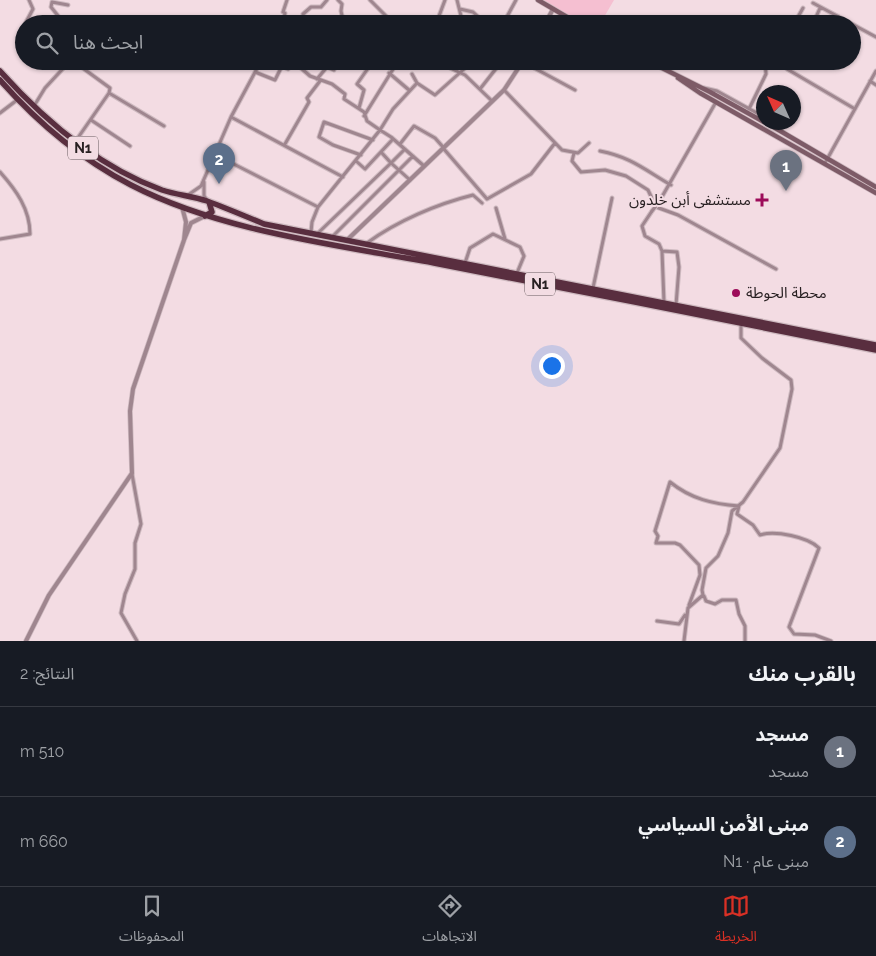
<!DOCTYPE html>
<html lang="ar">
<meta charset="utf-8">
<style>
:root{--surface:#171b24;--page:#242831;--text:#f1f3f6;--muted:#9ea1a6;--line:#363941;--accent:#d93025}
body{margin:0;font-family:Raleway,"Noto Sans Arabic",sans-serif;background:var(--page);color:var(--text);direction:rtl}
.compass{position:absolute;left:756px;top:85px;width:45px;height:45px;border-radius:50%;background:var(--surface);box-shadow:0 1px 4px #0004;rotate:315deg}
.you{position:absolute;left:551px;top:365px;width:18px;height:18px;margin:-12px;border:4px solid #fff;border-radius:50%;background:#1a73e8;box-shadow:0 0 0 8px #1a73e833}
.badge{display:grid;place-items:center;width:32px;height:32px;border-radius:50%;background:var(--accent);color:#fff;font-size:16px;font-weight:700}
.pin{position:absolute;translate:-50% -41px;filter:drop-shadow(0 1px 2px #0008)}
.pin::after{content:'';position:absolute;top:26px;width:18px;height:15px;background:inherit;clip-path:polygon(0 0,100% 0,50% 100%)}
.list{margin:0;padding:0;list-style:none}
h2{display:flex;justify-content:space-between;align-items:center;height:65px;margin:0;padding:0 20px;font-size:21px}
h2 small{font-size:16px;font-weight:400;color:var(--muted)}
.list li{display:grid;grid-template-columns:32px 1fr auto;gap:15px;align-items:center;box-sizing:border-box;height:90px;padding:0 20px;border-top:1px solid var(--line)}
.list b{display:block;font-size:19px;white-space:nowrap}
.list p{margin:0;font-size:16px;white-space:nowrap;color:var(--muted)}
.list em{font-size:16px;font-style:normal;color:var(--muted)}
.icon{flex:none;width:28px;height:28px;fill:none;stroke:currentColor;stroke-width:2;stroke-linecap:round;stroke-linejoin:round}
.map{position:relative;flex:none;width:876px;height:641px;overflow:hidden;direction:ltr}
.search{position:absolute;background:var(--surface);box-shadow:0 1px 4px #0004;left:15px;right:15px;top:15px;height:55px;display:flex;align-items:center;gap:12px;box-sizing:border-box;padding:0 18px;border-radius:28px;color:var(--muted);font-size:19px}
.sheet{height:245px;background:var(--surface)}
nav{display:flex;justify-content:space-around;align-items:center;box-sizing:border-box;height:70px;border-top:1px solid var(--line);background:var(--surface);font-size:14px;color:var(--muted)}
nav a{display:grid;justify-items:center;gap:2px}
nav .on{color:var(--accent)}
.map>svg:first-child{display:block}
.green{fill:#f5bfd1}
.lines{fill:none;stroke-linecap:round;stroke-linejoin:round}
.minor-casing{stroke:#cebac0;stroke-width:5}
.tertiary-casing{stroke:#cebac0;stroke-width:5.5}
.secondary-casing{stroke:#cebac0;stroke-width:6}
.trunk-casing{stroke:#cebac0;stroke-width:8}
.minor{stroke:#9f868f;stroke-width:3}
.tertiary{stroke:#9f868f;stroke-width:4}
.secondary{stroke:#7d5b67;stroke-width:4.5}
.trunk{stroke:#592e3f;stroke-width:5.5}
.minor-bridge-casing{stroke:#cebac0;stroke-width:5;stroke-linecap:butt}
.minor-bridge{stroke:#9f868f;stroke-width:3}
.poi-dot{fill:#9c0b59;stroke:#f3dce3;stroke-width:2}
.labels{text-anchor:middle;stroke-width:4;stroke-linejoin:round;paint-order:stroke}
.shield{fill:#f3dce3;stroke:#65585c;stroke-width:1}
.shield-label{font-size:14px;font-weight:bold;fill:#282022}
.poi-label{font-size:15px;fill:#282022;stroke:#f3dce3;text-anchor:end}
</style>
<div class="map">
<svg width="876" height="641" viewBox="0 0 876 641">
<rect width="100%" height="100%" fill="#f3dce3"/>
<path class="green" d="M 543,0 L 614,0 L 600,24 L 583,24 Z"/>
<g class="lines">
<g class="minor-casing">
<path id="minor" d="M 338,0 L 342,4 L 341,11 L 344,24
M 370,0 L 387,17 L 379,24
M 457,0 L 463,24
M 813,3 L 852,24
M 68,5 L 52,2 L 51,7 L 59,17 L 74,24
M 460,9 L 473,12 L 486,24
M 303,14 L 311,7 L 321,7 L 327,0
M 25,24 L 33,9 L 29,0
M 273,24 L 277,19 L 284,19 L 285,13 L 283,12 L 287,0
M 436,24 L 445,0
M 503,24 L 516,0
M 794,24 L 803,8
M 813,24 L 820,8
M 852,24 L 876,37
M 73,61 L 110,88 L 109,93 L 164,126
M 271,61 L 288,69 L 294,62 L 310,76 L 332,84 L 345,94 L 344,99 L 364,112 L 367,121 L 380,130 L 393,109 L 417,83 L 435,95 L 473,61
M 371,61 L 376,67 L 381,61
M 435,61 L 465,75 L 492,101
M 792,61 L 787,69 L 855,109
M 523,62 L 575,90
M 255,72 L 275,80 L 282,66
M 389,73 L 409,90
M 412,74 L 417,83
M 317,79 L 327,67 L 334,70 L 337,61
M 870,81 L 876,85
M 704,88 L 717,91 L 764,117
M 480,89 L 502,61
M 504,90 L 562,150 L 578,153 L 589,143
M 34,106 L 45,88 L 70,61
M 359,108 L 364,90 L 357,84 L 371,64
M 749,109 L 766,74 L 765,61
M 0,113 L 17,100
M 364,116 L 395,66 L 388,61
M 231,117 L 343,177
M 91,120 L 130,146
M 75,142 L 109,93
M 285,144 L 309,102 L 307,98 L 320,81
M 400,144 L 414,126 L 435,138 L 443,147
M 443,148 L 487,199 L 531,174 L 555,143
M 600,151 C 631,157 645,170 671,185
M 381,152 L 391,163 L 405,149
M 574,153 L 572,161 L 581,172 L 605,170 L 626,176 L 648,190 L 656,207 L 678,215 L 776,269
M 214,154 L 318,207
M 361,155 L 333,145 L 319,137 L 324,122 L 373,140
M 356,161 L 365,169 L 393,139
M 825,163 L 876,71
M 0,172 C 16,190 30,209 30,234 L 0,239
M 204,182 L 204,196 L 207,200
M 188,195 L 201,186 L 231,117 L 261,61
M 659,202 L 716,102
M 496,208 L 505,239
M 652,211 L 642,226 L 645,236 L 659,244 L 662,251 L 664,302
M 311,232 L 312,222 L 318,207 L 380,130 L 391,137 L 424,166
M 317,234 L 391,163 L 410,180
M 332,237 L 413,156
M 367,243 C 397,221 437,204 473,195 L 482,203
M 662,251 L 677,252 L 679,267 L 676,305
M 465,263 L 470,248 L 493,234 L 520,247 L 524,256 L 517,273
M 593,288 L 612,198
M 132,474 L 141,524 L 135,543 L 135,569 L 125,594 L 121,613 L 137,641
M 739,506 L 737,514 L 753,525 L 760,535 C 775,530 808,537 819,548 L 789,627 L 794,634 L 815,635 L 831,641
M 704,596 L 706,601 L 715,604 L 722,600 L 736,600 L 739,614 L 745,626 L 745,641
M 689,605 L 700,575 L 699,565 L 680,545 L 675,543 L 656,543 L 658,536 L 655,531 L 670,482 C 691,499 713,504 739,506
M 657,621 L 679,624 L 685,615
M 684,641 L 688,608 L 703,595 L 702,590 L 706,568 L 718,556 L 728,533 L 732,511 L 743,502 L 780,448 L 792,389 L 791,380 L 762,358 L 741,338 L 741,324"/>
</g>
<g class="tertiary-casing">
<path id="tertiary" d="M 545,24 L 553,9
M 182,207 L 186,222 L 184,240 L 191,223 L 205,216
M 347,240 L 504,90 L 523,61
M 26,641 L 49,595 L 132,473 L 130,411 L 133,389 L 184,240"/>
</g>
<g class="secondary-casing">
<path id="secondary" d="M 538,0 L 579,24
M 648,61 L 710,92 L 764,122
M 678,78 L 700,93 L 876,193
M 765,122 L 876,187"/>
</g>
<g class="trunk-casing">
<path id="trunk" d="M 0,71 C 45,121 98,167 162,190 C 177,195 192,196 207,201 C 226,208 245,216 264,224 L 876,345
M 0,80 C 37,122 81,159 131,185 C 222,232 339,245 439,264 C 585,292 730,321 876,350
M 205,216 L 212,212 L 209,202"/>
</g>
<use href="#minor" class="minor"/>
<use href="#tertiary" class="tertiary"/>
<use href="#secondary" class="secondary"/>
<use href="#trunk" class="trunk"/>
<g class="minor-bridge-casing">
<path id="minor-bridge" d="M 652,211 L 659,202"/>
</g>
<use href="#minor-bridge" class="minor-bridge"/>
</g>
<g class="poi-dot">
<path d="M759.5 192.5h5v5h5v5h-5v5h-5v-5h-5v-5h5z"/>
<circle cx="736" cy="293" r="5"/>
</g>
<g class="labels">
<g class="shield">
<rect x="68" y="136.5" width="30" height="23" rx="4"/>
<rect x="525" y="272.5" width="30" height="23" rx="4"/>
</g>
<g class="shield-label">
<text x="83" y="153">N1</text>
<text x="540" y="289">N1</text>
</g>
<g class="poi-label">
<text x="751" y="205">مستشفى أبن خلدون</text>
<text x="746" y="298" text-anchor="start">محطة الحوطة</text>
</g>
</g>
</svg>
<svg class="compass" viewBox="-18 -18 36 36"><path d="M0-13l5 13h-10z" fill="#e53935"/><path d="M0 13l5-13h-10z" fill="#9ea1a6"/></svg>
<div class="you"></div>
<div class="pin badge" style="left:786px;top:191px;background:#6b7280">1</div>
<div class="pin badge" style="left:219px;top:184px;background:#5c6f8a">2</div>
<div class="search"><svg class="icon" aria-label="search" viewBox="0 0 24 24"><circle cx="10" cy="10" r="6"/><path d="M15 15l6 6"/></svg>ابحث هنا</div>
</div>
<section class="sheet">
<h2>بالقرب منك<small>النتائج: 2</small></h2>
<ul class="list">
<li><span class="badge" style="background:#6b7280">1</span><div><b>مسجد</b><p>مسجد</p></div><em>510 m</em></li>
<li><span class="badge" style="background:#5c6f8a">2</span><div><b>مبنى الأمن السياسي</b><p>مبنى عام · N1</p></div><em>660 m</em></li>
</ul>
</section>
<nav>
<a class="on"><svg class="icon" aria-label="map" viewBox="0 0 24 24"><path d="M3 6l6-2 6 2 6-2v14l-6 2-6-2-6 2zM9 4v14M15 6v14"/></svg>الخريطة</a>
<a><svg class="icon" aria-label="directions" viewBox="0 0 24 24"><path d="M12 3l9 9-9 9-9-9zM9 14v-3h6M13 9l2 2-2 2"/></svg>الاتجاهات</a>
<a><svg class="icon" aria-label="saved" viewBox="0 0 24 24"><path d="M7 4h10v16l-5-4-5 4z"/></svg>المحفوظات</a>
</nav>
